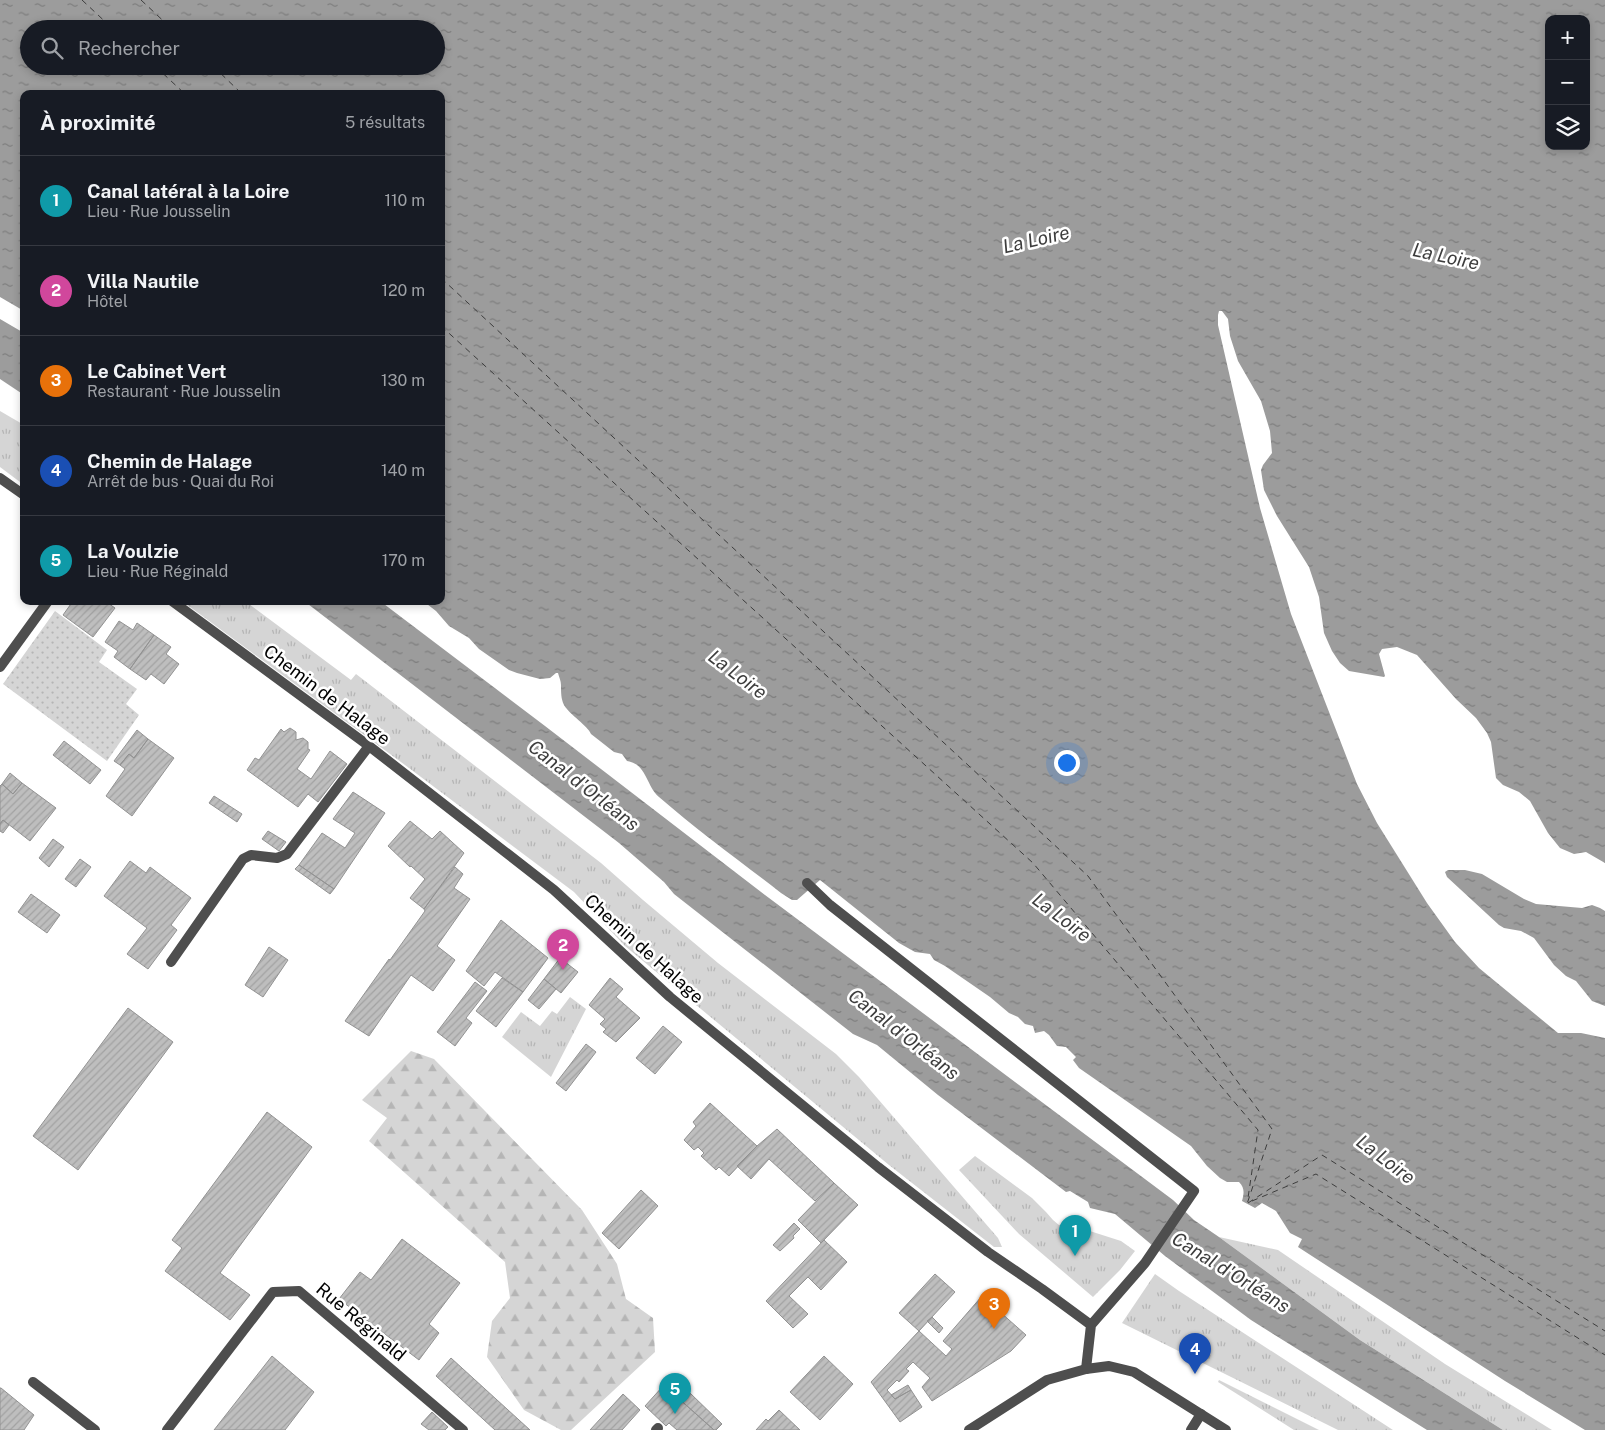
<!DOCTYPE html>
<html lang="fr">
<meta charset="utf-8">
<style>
:root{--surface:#171b24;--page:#242831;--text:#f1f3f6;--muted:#9ea1a6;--line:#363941;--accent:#7c3aed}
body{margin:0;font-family:"Public Sans",sans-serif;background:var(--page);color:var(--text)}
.controls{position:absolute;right:15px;top:15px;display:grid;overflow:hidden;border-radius:10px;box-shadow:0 2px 8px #0003}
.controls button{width:45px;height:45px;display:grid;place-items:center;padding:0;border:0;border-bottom:1px solid var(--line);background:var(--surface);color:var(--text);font:25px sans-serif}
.you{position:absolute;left:1066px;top:762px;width:18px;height:18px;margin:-12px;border:4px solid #fff;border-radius:50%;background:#1a73e8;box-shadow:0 0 0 8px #1a73e833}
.badge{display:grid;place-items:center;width:32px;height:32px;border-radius:50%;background:var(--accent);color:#fff;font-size:16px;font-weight:700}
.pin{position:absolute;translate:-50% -41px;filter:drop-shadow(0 1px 2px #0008)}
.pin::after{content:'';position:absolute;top:26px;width:18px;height:15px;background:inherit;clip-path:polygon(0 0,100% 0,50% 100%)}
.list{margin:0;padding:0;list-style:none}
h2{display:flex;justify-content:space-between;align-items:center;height:65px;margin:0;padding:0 20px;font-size:21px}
h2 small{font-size:16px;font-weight:400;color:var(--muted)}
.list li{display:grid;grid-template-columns:32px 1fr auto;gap:15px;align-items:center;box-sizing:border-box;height:90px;padding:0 20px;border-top:1px solid var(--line)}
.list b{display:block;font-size:19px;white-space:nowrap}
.list p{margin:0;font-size:16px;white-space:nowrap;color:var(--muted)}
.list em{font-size:16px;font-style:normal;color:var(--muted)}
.icon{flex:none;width:28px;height:28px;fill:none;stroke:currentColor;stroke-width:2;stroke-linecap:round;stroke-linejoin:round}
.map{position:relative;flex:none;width:1605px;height:1430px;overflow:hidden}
.search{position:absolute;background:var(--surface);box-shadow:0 2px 8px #0003;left:20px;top:20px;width:425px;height:55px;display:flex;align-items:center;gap:12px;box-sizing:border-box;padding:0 18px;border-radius:28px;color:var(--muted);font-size:19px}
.panel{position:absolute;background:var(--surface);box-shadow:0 2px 8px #0003;left:20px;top:90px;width:425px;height:515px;border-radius:10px}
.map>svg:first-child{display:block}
.grass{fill:url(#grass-tufts)}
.forest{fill:url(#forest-firs)}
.park{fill:url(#park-dots)}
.water{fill:url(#water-ripples);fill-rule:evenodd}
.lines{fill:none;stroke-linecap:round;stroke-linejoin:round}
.ferry{stroke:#3d3d3d;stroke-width:1;stroke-dasharray:6 5;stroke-linecap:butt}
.building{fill:url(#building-hatch);stroke:#929292}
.service{stroke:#4e4e4e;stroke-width:10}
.minor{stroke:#4e4e4e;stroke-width:10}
.tertiary{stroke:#4e4e4e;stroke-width:10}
.labels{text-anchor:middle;stroke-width:5;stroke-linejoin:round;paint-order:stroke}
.street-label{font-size:18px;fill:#000;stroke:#fff}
.water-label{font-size:19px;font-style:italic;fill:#3d3d3d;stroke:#fff}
</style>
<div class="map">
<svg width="1605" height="1430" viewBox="0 0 1605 1430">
<defs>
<pattern id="grass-tufts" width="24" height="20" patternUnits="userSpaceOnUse" patternTransform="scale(1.25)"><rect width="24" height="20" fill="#d5d5d5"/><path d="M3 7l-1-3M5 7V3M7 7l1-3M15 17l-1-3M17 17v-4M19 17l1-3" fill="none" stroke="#b5b5b5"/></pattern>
<pattern id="forest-firs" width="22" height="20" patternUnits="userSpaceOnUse" patternTransform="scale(1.25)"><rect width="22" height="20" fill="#d5d5d5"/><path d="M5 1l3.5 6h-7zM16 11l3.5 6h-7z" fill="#b5b5b5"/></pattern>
<pattern id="park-dots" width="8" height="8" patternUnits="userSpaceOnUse" patternTransform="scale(1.25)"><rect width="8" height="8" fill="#d5d5d5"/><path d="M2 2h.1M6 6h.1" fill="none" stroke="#b5b5b5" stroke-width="1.8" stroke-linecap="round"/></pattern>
<pattern id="water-ripples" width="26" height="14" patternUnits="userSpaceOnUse" patternTransform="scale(1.25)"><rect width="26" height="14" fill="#9c9c9c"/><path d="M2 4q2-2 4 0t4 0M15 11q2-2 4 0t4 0" fill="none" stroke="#7d7d7d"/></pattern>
<pattern id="building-hatch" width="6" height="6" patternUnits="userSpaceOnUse" patternTransform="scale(1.25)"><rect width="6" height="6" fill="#bebebe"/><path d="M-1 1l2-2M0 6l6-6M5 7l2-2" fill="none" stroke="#a2a2a2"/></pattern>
</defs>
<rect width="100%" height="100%" fill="#fff"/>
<path class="grass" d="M 0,411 L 24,425 L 24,485 L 0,467 Z
M 182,601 L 245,601 L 351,680 L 356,674 L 601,863 L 643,900 L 718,963 L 836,1054 L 859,1077 L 998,1238 L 1002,1247 L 994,1247 L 889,1165 L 625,946 L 574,892 L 405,765 Z
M 570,997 L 586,1009 L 551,1077 L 502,1037 L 521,1012 L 540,1026 L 552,1011 L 557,1014 Z
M 975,1156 L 1032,1198 L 1046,1212 L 1053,1220 L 1059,1225 L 1071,1225 L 1121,1241 L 1135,1251 L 1120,1270 L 1093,1297 L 1019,1234 L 959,1170 Z
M 1219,1237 L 1278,1250 L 1445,1364 L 1552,1430 L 1503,1430 L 1360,1340 Z
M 1155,1274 L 1179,1291 L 1393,1430 L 1338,1430 L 1122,1323 Z
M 1219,1380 L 1319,1430 L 1294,1430 L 1218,1382 Z"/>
<path class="forest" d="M 411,1051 L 434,1059 L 582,1210 L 617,1264 L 626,1299 L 653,1318 L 655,1352 L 571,1430 L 561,1430 L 524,1410 L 487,1357 L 492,1321 L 510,1298 L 505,1262 L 369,1141 L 387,1118 L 362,1100 Z"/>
<path class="park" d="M 55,611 L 107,650 L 99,662 L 137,689 L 126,704 L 139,715 L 107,761 L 3,684 Z"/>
<path class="water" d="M 0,0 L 1605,0 L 1605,863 L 1586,852 L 1574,854 L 1560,848 L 1548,833 L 1530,801 L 1519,792 L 1503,785 L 1496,778 L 1491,742 L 1487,733 L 1476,718 L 1456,699 L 1417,655 L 1397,647 L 1382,649 L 1379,654 L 1385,676 L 1384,677 L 1349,671 L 1340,663 L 1332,651 L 1324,633 L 1319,597 L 1309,567 L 1277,516 L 1264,490 L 1261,470 L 1263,465 L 1272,453 L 1270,431 L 1261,401 L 1238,361 L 1230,336 L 1228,319 L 1222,311 L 1219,311 L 1218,315 L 1218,325 L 1260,508 L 1291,614 L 1357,784 L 1377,823 L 1427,903 L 1455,942 L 1479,968 L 1558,1033 L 1581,1033 L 1605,1038 L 1605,1430 L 1585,1430 L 1505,1381 L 1298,1247 L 1302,1239 L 1290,1233 L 1276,1211 L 1262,1203 L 1255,1208 L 1242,1201 C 1244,1194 1245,1188 1239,1182 L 1227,1182 L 1220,1178 L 1207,1166 L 1191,1146 L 1079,1068 L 1073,1060 L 1076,1057 L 1066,1047 L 1057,1046 L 1049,1035 L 1044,1031 L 1035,1033 L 1033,1026 L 1025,1024 L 1018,1017 L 1009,1013 L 990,997 L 945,966 L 934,960 L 930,954 L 915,952 L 899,943 L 820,880 L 797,900 L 792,900 L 781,893 C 740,861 698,831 659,797 C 646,786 647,764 627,761 L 622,754 L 614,752 L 591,734 C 588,726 570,715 564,705 C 561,699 561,692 561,685 C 561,681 559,677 558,673 L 556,673 L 550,678 L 540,679 L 517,673 L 509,670 L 479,649 L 469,638 L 449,626 L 436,611 L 423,601 L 441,601 L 441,94 L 24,94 L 24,311 L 0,297 ZM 1549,19 L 1586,19 L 1586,146 L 1549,146 ZM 29,29 L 436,29 L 436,66 L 29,66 Z
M 0,319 L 24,333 L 24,395 L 0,379 Z
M 304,601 L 380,601 L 545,726 L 765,895 L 1173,1200 L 1194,1220 L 1219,1237 L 1360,1340 L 1503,1430 L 1427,1430 L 1251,1320 L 1165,1256 L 1115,1214 L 1090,1208 L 1088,1202 L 1070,1191 L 1066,1192 L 938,1095 L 877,1045 L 853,1034 L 674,894 L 664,882 L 619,843 Z
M 1448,870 L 1465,870 L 1482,874 L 1524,899 L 1536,904 L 1582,908 L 1592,905 L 1600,908 L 1605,911 L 1605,1006 L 1592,1001 L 1576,981 L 1566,976 L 1554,965 L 1534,938 L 1521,931 L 1504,928 L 1499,925 L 1447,877 L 1445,872 Z"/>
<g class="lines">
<path class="ferry" d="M 82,0 L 113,29
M 141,0 L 172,29
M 155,66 L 185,94
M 213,66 L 242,94
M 441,278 L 1088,876 L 1272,1129 L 1247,1204
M 441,326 L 1033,863 L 1258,1130 L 1248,1198
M 1252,1201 L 1316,1174 L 1605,1355
M 1248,1203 L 1322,1155 L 1605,1331"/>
</g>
<path class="building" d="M 73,601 L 105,601 L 115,608 L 93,637 L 63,615 Z
M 119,621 L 133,630 L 137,623 L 154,635 L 130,669 L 114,657 L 118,651 L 105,642 Z
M 154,635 L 171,647 L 166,654 L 179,664 L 164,684 L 151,674 L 146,680 L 130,669 Z
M 290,728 L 296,732 L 296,740 L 303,738 L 308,742 L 308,749 L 310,750 L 297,769 L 311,779 L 330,751 L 347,764 L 318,802 L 308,794 L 298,807 L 247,770 L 255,758 L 259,760 L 281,729 L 284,732 Z
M 137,730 L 148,739 L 134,758 L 129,754 L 120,765 L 114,761 Z
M 148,739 L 174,758 L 132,816 L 106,796 L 125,769 L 120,765 L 129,754 L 134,758 Z
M 64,741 L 101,770 L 90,784 L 53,755 Z
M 10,773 L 22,783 L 13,794 L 2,784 Z
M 22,783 L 56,808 L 30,841 L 3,820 L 0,824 L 0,786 L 2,784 L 13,794 Z
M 353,792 L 385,813 L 334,889 L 299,865 L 322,833 L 345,848 L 355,833 L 333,819 Z
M 214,796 L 242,814 L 237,822 L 209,803 Z
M 3,820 L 9,825 L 3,833 L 0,831 L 0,824 Z
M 410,821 L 432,839 L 440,831 L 464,853 L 424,909 L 410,898 L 425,879 L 411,866 L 410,867 L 388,846 Z
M 268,831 L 286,842 L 279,851 L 262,839 Z
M 53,839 L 64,847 L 49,867 L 39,858 Z
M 80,859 L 91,867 L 76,887 L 65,879 Z
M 130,861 L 146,873 L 150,867 L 191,898 L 171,925 L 177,930 L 148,969 L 127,954 L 147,928 L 104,896 Z
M 299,865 L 334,889 L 330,894 L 295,869 Z
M 455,867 L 463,874 L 454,888 L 470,899 L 437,946 L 455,960 L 433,991 L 411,975 L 369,1036 L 345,1021 L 389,959 L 390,960 L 425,911 L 424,909 Z
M 31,894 L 60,915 L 47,933 L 18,912 Z
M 501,920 L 548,958 L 523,992 L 495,972 L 484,986 L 466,971 Z
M 269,947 L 288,960 L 263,997 L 245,985 Z
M 560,958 L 578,972 L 561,993 L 544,979 Z
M 502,978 L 523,992 L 496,1027 L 476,1011 Z
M 610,978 L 623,989 L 616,997 L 640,1018 L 616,1042 L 603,1032 L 606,1029 L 600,1024 L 605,1019 L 589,1005 Z
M 544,979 L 556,989 L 539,1009 L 528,1000 Z
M 475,982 L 487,991 L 466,1018 L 472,1023 L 455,1046 L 437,1032 Z
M 128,1008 L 173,1042 L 78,1170 L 33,1136 Z
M 663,1026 L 682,1042 L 655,1074 L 636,1058 Z
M 586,1044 L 596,1052 L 566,1091 L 556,1083 Z
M 710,1103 L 757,1146 L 729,1176 L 719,1167 L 716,1170 L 701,1156 L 704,1153 L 698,1147 L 694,1150 L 684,1140 L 696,1126 L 693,1122 Z
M 267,1112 L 312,1147 L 220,1273 L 250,1295 L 230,1320 L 165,1271 L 182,1248 L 172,1240 Z
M 777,1129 L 834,1183 L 815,1201 L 769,1159 L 751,1179 L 737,1166 L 757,1146 Z
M 834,1183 L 858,1205 L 821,1243 L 798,1220 Z
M 641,1190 L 658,1206 L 619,1249 L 602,1233 Z
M 794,1223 L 800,1229 L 793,1236 L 794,1238 L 780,1251 L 773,1245 Z
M 402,1239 L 460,1283 L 429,1324 L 439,1333 L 419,1360 L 339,1299 L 360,1272 L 371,1280 Z
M 824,1240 L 847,1262 L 821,1290 L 808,1277 L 789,1296 L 808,1314 L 793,1328 L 766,1301 Z
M 935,1274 L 955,1292 L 919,1331 L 899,1313 Z
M 982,1296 L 1026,1335 L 1011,1351 L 932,1401 L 922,1387 L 930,1378 L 913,1362 L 906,1369 L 909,1371 L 899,1382 L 897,1380 L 887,1390 L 895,1399 L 911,1390 L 922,1407 L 900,1422 L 871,1382 L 919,1331 L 946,1356 L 952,1349 L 943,1341 Z
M 932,1317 L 943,1328 L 939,1333 L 927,1321 Z
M 272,1356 L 314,1392 L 285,1430 L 214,1430 Z
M 824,1356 L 853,1384 L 820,1420 L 790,1392 Z
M 451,1358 L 530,1430 L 495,1430 L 436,1376 Z
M 664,1385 L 677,1397 L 714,1430 L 677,1430 L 669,1423 L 666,1426 L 645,1406 Z
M 908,1385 L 911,1390 L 895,1399 L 891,1395 Z
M 0,1388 L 1,1388 L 34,1415 L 24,1430 L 0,1430 Z
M 681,1392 L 686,1397 L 690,1393 L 722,1424 L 716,1430 L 714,1430 L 677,1397 Z
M 623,1394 L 640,1410 L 622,1430 L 590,1430 Z
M 779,1410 L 800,1430 L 756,1430 L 766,1419 L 768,1421 Z
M 432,1412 L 448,1427 L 445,1430 L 429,1430 L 421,1424 Z"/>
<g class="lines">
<path class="service" d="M 0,478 L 24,495
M 172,601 L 369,746 L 554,890 L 670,997 L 878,1167 L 988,1252 L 1042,1289 L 1091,1325
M 0,667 L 48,601
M 807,883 L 830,905 L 1194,1191 L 1145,1263 L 1091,1325 L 1086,1369
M 171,962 L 243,859 L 251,855 L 277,858 L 287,854 L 369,746
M 1191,1430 L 1201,1414"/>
<path class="minor" d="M 33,1382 L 95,1430
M 167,1430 L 273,1292 L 299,1291 L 463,1430
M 656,1430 L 658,1428"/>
<path class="tertiary" d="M 969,1430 L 1047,1380 L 1086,1369 L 1109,1366 L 1134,1372 L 1226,1430"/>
</g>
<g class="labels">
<g class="street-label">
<text transform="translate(327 695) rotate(37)" y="6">Chemin de Halage</text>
<text transform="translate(644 949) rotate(42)" y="6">Chemin de Halage</text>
<text transform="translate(361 1322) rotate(40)" y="6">Rue Réginald</text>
</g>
<g class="water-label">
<text transform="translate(1036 239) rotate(-13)" y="7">La Loire</text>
<text transform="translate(1446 256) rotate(12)" y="7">La Loire</text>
<text transform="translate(738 674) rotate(37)" y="7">La Loire</text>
<text transform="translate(584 785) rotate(38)" y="7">Canal d'Orléans</text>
<text transform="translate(1062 917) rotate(37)" y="7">La Loire</text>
<text transform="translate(904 1034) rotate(38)" y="7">Canal d'Orléans</text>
<text transform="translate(1386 1159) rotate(37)" y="7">La Loire</text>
<text transform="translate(1231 1272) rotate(32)" y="7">Canal d'Orléans</text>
</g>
</g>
</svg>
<div class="controls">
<button>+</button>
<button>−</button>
<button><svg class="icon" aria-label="layers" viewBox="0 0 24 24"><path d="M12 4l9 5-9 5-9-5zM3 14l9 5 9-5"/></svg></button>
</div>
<div class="you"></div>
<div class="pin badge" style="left:1075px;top:1256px;background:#0f9aa8">1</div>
<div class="pin badge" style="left:563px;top:970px;background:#d1479c">2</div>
<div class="pin badge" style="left:994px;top:1329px;background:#e8710a">3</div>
<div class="pin badge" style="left:1195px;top:1374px;background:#1a4fb4">4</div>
<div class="pin badge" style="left:675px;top:1414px;background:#0f9aa8">5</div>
<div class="search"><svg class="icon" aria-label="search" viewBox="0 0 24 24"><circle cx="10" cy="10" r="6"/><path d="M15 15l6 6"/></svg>Rechercher</div>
<section class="panel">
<h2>À proximité<small>5 résultats</small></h2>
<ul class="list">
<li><span class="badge" style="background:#0f9aa8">1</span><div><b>Canal latéral à la Loire</b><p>Lieu · Rue Jousselin</p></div><em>110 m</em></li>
<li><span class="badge" style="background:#d1479c">2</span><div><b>Villa Nautile</b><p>Hôtel</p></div><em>120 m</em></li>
<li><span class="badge" style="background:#e8710a">3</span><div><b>Le Cabinet Vert</b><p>Restaurant · Rue Jousselin</p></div><em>130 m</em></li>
<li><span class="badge" style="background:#1a4fb4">4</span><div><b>Chemin de Halage</b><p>Arrêt de bus · Quai du Roi</p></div><em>140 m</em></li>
<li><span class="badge" style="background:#0f9aa8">5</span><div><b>La Voulzie</b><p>Lieu · Rue Réginald</p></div><em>170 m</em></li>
</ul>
</section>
</div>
